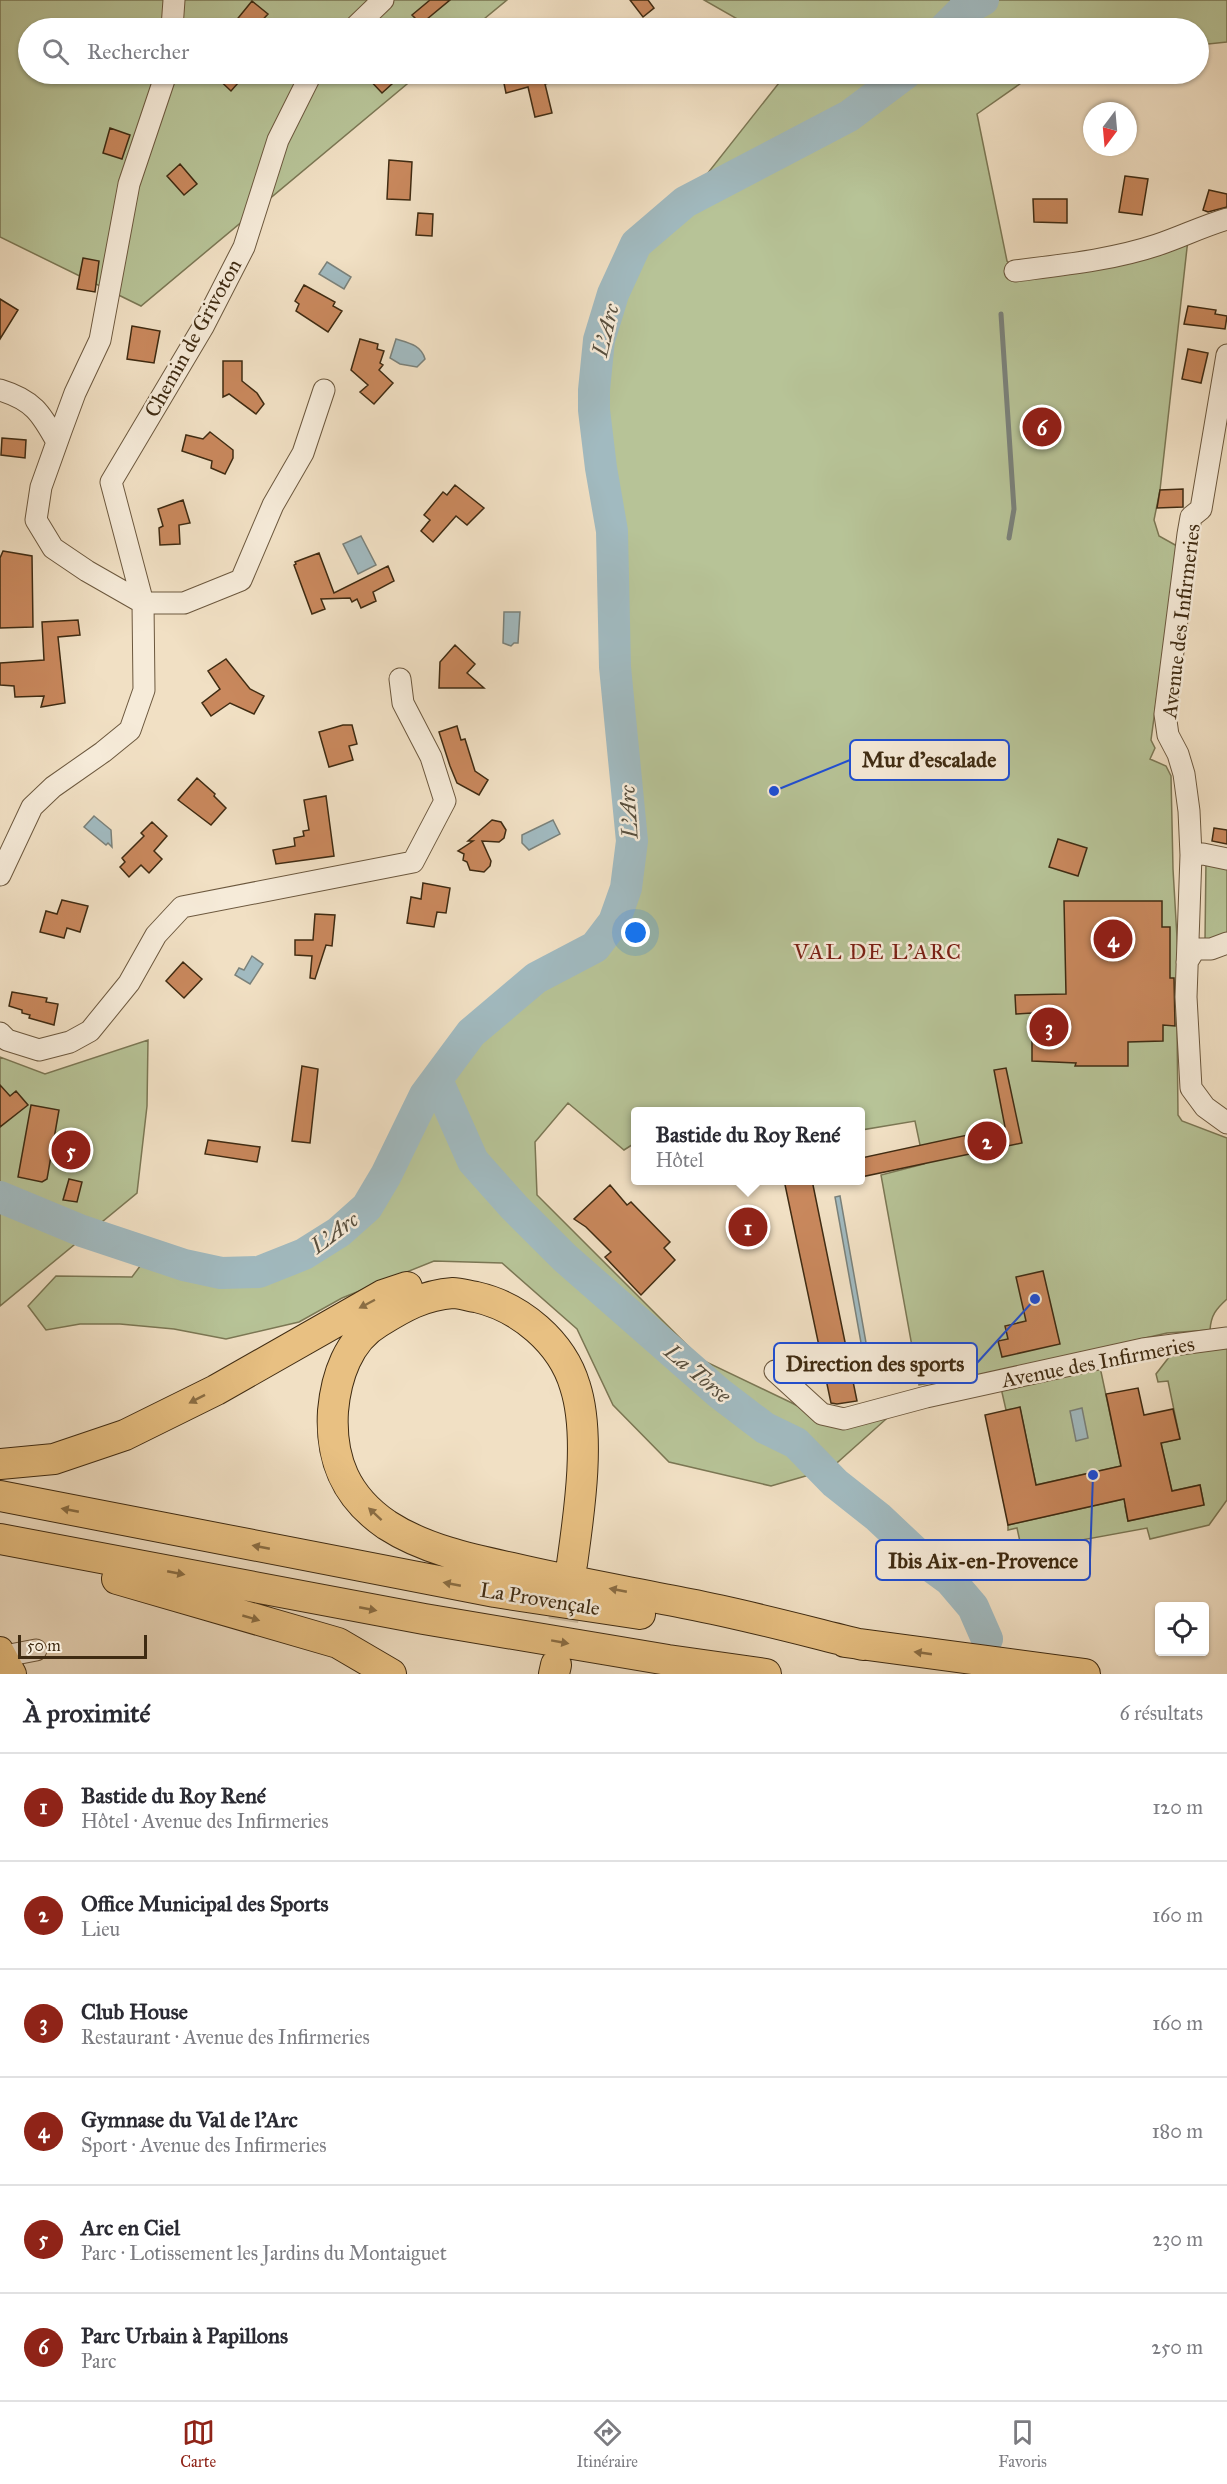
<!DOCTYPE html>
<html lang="fr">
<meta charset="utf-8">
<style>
:root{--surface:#fff;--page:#f2f2f3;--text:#2b2b33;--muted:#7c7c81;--line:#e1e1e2;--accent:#8f2418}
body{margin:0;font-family:"IM FELL Great Primer",serif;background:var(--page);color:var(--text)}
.controls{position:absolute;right:18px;bottom:18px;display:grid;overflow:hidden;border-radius:6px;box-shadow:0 2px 4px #0004}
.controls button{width:54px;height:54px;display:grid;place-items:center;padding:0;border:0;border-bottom:2px solid var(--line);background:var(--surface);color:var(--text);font:30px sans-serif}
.compass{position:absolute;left:1083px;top:102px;width:54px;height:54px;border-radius:50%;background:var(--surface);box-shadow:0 2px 4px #0004;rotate:196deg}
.scale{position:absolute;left:18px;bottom:15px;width:129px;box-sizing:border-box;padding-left:6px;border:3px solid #3f2b12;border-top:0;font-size:16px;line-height:21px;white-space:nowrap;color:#3f2b12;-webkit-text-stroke:4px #f6ebd9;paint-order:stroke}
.you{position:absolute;left:636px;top:933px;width:21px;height:21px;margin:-15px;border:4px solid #fff;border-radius:50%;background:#1a73e8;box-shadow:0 0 0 9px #1a73e833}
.badge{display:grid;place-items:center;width:39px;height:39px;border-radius:50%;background:var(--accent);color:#fff;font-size:20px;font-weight:700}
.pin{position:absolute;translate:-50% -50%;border:3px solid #fff;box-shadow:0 2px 6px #0006}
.popup{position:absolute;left:631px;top:1107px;width:234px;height:78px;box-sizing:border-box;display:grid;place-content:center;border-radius:6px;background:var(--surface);filter:drop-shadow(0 2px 4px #0005);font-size:20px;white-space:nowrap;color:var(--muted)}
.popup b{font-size:22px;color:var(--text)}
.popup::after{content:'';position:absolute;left:50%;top:100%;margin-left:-12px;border:12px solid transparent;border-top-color:var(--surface)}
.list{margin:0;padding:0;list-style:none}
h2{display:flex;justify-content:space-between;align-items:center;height:78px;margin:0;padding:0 24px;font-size:26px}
h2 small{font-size:20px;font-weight:400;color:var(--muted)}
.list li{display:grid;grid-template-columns:39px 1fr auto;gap:18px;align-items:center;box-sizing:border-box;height:108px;padding:0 24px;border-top:2px solid var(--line)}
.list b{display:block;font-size:22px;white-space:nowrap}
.list p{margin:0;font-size:20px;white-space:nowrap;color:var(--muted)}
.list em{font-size:20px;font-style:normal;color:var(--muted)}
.icon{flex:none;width:33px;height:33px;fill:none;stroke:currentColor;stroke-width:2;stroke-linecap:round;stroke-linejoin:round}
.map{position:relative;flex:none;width:1227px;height:1674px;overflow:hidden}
.search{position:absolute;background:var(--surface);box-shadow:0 2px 4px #0004;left:18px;right:18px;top:18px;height:66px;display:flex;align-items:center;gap:15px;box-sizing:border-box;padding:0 21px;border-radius:33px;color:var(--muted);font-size:22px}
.sheet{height:726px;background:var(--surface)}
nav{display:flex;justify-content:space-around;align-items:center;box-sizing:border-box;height:84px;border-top:2px solid var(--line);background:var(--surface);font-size:16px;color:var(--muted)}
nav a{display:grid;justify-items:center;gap:3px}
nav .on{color:var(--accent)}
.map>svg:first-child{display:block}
.green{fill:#b7c397;stroke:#7b7754;stroke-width:1.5}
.water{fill:#a1bac0;stroke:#7a817a;stroke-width:1.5}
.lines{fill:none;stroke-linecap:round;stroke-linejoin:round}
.stream{stroke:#7a817a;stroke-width:5}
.river{stroke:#a1bac0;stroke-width:32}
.building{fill:#c9885d;stroke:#3f2b12;stroke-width:1.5}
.highway-tunnel{stroke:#cdbca0;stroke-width:30;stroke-dasharray:30 15;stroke-linecap:butt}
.minor-casing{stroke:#6c583e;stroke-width:23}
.major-casing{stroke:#3f2b12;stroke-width:28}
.highway-casing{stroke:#3f2b12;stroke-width:32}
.minor{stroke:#f6ebd9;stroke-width:21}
.major{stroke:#e8c082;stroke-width:26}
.highway{stroke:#e8c082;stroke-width:30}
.oneway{fill:#8b6e44}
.labels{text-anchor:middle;stroke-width:5;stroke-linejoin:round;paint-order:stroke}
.street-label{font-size:21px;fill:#3f2b12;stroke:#f6ebd9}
.water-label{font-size:22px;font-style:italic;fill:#584f3e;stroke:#f6ebd9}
.neighbourhood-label{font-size:22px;letter-spacing:1.5px;fill:#7a1f14;stroke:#f6ebd9}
.leader{fill:none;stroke:#1d4ed8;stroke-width:2}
.callout-dot{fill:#1d4ed8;stroke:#f6ebd9;stroke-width:2}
.callout{fill:#f6ebd9;stroke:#1d4ed8;stroke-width:2}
.callout-label{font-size:22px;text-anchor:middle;font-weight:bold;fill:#3f2b12}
</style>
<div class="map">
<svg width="1227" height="1674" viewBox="0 0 1227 1674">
<rect width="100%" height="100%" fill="#f1e0c4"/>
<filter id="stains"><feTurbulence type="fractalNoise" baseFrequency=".00333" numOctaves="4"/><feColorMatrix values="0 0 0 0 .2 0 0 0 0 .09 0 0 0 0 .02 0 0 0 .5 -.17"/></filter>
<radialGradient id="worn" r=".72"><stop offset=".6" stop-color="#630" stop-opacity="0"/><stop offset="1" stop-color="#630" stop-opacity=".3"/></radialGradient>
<path class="green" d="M 0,0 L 507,0 L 473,28 L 28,28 L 28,74 L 419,74 L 141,306 L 0,237 Z
M 704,0 L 1227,0 L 1227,42 L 1199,45 L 1198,28 L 753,28 Z
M 786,74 L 1034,74 L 977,114 L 1007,261 L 1015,268 L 1188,239 L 1160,490 L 1154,520 L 1159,536 L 1177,546 L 1151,740 L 1155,748 L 1150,759 L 1166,766 L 1171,776 L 1173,869 L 1179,972 L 1177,1026 L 1178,1115 L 1182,1121 L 1227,1138 L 1227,1299 C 1216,1309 1211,1315 1210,1330 L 1167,1333 L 1002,1371 L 919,1385 L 881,1175 L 924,1164 L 915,1121 L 861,1130 L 861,1112 L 636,1112 L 635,1143 L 624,1150 L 568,1103 L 535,1142 L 537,1195 L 702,1360 L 792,1403 L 818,1417 L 894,1412 L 830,1469 L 771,1486 L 669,1462 L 613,1405 L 577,1329 L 502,1263 L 434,1261 L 342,1298 L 299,1322 L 226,1339 L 174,1329 L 120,1324 L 80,1324 L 46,1330 L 28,1306 L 56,1276 L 132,1277 L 149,1254 L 221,1273 L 259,1272 L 304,1254 L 339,1232 L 367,1207 L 386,1174 L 425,1095 L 471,1033 L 536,978 L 595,947 L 614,922 L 626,888 L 632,841 L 615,667 L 612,531 L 601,468 L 594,410 L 594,390 L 599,340 L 613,294 L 636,244 L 685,202 Z
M 1206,860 L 1227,865 L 1227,935 L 1205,941 Z
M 148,1040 L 147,1106 L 137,1193 L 0,1306 L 0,1057 L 45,1074 Z
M 1227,1348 L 1227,1500 L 1209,1525 L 1150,1539 L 1147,1528 L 1022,1551 L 1017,1528 L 1008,1530 L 1008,1525 L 1128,1498 L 1128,1504 L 1125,1506 L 1128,1521 L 1204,1505 L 1200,1485 L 1172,1491 L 1161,1443 L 1180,1439 L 1168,1381 L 1158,1382 L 1156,1374 L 1173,1352 Z
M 1100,1367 L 1121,1466 L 1036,1485 L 1020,1408 L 1006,1410 L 1001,1388 Z"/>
<path class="water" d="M 327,262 L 351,277 L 344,289 L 319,274 Z
M 396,339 C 409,343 421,345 425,359 L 417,367 L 400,364 L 390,358 Z
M 361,536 L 376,565 L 358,574 L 343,544 Z
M 504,612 L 520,612 L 518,643 L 514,643 L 511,646 L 503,643 Z
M 94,816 L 111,830 L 112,847 L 108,843 L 106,845 L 84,827 Z
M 553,820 L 560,834 L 529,850 L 522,843 L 522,835 Z
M 252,956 L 263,964 L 250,984 L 235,975 L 239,968 L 244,970 Z
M 840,1196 L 873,1382 L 868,1382 L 835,1197 Z
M 1082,1408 L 1088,1438 L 1076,1441 L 1070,1411 Z"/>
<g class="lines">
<path class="stream" d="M 1001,314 L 1014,509 L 1009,538"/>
<path class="river" d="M 945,28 L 961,12 L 983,0
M 437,1080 L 473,1161 L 514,1207 L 565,1258 L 719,1393 L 765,1428 L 796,1443 L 835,1483 L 878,1517 L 928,1564 L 950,1580 L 973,1607 L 987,1639
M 0,1197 L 82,1231 L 184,1265 L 221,1273 L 259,1272 L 304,1254 L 339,1232 L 367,1207 L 386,1175 L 425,1095 L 471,1033 L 536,978 L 595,947 L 614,922 L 626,888 L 632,841 L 615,667 L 612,531 L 601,468 L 594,410 L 594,390 L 599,340 L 613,294 L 636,244 L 685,202 L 849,116 L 905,74"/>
</g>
<path class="building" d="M 430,0 L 450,0 L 421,24 L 412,15 Z
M 630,0 L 648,0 L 654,8 L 643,17 Z
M 252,1 L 268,14 L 255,28 L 230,28 Z
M 213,74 L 246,74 L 231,91 Z
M 364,74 L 403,74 L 382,93 Z
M 502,74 L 564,74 L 564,79 L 545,84 L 552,113 L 535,117 L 528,87 L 506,93 Z
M 110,128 L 130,135 L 122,159 L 103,153 Z
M 389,160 L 412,162 L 410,200 L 387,199 Z
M 180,164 L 197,184 L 184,195 L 167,176 Z
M 1125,176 L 1148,179 L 1142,215 L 1119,212 Z
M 1209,190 L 1227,194 L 1227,207 L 1208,212 L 1203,210 Z
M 1033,199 L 1067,199 L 1067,223 L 1034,222 Z
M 418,213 L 433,214 L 432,236 L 416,235 Z
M 83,258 L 99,261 L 95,292 L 77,289 Z
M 304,285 L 335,302 L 333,306 L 342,311 L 328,332 L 296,311 L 299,304 L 295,301 Z
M 0,299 L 18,310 L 0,339 Z
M 1188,306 L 1216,310 L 1215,314 L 1227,316 L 1225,329 L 1184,324 Z
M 132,326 L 160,331 L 154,363 L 127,359 Z
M 360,339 L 378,344 L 377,349 L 384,351 L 380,363 L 383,365 L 379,370 L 393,383 L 374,404 L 360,392 L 368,385 L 351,370 Z
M 1188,349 L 1208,353 L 1201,383 L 1182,379 Z
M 223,361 L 242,361 L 242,381 L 257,393 L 264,404 L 256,414 L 229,394 L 223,397 Z
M 210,432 L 233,450 L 233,458 L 225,474 L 211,468 L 212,461 L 182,451 L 186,435 L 203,439 Z
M 2,438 L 26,440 L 25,458 L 1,455 Z
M 455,485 L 484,508 L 467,525 L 456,516 L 433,542 L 421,531 L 430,520 L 424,515 L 443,492 L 447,495 Z
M 1183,489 L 1183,507 L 1157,508 L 1160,490 Z
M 183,500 L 190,523 L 179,525 L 180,544 L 160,545 L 159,528 L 163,526 L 158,509 Z
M 3,551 L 32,556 L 33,627 L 0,628 L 0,558 Z
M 319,553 L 334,593 L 388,566 L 394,581 L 373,592 L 376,601 L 361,608 L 357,599 L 352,602 L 350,598 L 321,599 L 325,609 L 312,614 L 294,565 L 296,564 L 295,562 Z
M 78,620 L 80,635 L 58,637 L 65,703 L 41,707 L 44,696 L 15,697 L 14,686 L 0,685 L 0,663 L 44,660 L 42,622 Z
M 455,645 L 475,664 L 467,673 L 484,688 L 439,688 L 440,662 Z
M 226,659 L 250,689 L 264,696 L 254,714 L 230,703 L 211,716 L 202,703 L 220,689 L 208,671 Z
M 343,725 L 352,725 L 357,744 L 349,746 L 353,760 L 329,767 L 319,732 Z
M 457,726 L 461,740 L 465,739 L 475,771 L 488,780 L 479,795 L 457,783 L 450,766 L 439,732 Z
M 197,778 L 215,794 L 214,796 L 226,808 L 211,825 L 178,800 Z
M 326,796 L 334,856 L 276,864 L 273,850 L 295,846 L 294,838 L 304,836 L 303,831 L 309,830 L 304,800 Z
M 492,820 L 501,822 L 506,830 L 504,838 L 499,842 L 482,841 L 491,861 L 490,866 L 484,872 L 470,870 L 467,862 L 463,860 L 464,854 L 458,851 L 473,841 L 468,841 Z
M 152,822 L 167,836 L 154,851 L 162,859 L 149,873 L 141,865 L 129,877 L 120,867 L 125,862 L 122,858 L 144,836 L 141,833 Z
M 1214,828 L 1227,830 L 1227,844 L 1212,841 Z
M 1058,839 L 1087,848 L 1078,876 L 1049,867 Z
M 423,883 L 450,888 L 446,913 L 437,912 L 434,927 L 407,923 L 411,897 L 421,899 Z
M 62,900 L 88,906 L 80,932 L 67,928 L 64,938 L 40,932 L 46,911 L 57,914 Z
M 1064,901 L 1162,901 L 1162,927 L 1170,927 L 1170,978 L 1174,978 L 1175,1026 L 1163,1025 L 1163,1041 L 1128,1042 L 1128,1066 L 1075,1066 L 1076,1063 L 1032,1061 L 1032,1013 L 1016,1014 L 1015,995 L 1066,994 Z
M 315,914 L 335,915 L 332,946 L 326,945 L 315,979 L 310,978 L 312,956 L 295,955 L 295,940 L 313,940 Z
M 183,962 L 202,979 L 184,998 L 166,981 Z
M 12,992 L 47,998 L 46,1002 L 58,1004 L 54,1025 L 29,1018 L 30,1015 L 22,1013 L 22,1010 L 9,1006 Z
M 302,1066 L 318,1069 L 310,1143 L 292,1141 Z
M 1006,1068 L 1022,1143 L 861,1177 L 861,1158 L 1005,1127 L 994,1070 Z
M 0,1085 L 10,1096 L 16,1091 L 28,1105 L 0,1127 Z
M 31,1105 L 59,1110 L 47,1179 L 42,1182 L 18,1177 Z
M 208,1140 L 260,1147 L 257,1162 L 205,1154 Z
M 69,1179 L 82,1182 L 77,1202 L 63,1200 Z
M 784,1180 L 812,1180 L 857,1401 L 837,1404 L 831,1403 Z
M 610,1185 L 627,1205 L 631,1202 L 670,1242 L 664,1248 L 675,1260 L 641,1295 L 605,1257 L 611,1252 L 586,1227 L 574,1219 Z
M 1043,1271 L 1060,1344 L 1002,1357 L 998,1341 L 1008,1339 L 1005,1326 L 1026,1321 L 1016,1277 Z
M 1138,1388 L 1144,1415 L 1173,1409 L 1180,1439 L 1161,1443 L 1172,1491 L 1200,1485 L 1204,1505 L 1128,1521 L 1124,1499 L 1008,1525 L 985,1415 L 1020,1407 L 1036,1485 L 1121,1466 L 1106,1394 Z"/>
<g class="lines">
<path class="highway-tunnel" d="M 556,1665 L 570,1579"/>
<g class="minor-casing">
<path id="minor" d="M 172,28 L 174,0
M 354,28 L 383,0
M 311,74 L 278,140 L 244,247 L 203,327 L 111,482 L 143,603 L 184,603 L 241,580 L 273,505 L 303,453 L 324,390
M 1015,271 C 1062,265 1112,260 1157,245 C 1181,237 1203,226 1227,219
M 1227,355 L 1201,509 L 1191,517 L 1188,534 L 1165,714 L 1168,735 L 1178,754 L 1184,774 L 1189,811 L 1191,855 L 1186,997 L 1191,1088 L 1205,1107 L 1227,1123
M 0,390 C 33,400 41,413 57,442
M 1191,855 L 1203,854 L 1227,859
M 0,875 L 32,807 L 53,787 L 103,752 L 130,730 L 144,690 L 143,603 L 87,571 L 53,548 L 36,520 L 41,487 L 61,431 L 75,393 L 100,340 L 129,184 L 166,74
M 1187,962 L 1195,949 L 1211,949 L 1227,943
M 0,1033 L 7,1040 L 39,1050 L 70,1042 L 90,1031 L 129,983 L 156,935 L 182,907 L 413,862 L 445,801 L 431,757 L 403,703 L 400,679
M 775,1371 L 822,1414 L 844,1419 L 926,1397 L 1143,1349 L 1227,1338
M 0,1657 L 36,1650"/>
</g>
<g class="major-casing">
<path id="major" d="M 0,1650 L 13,1674"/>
</g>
<g class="highway-casing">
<path id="highway" d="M 0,1464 L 54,1459 L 125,1435 L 216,1390 L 383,1295 L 407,1287
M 0,1496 L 495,1592 L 640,1614
M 0,1539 L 424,1619 L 668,1660 L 766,1674
M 572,1564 C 579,1514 591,1435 575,1386 C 562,1342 520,1307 476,1297 C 468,1296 461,1293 453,1293 C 424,1295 403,1307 379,1322 C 348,1340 336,1377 333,1411 C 330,1460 346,1497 387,1525 C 424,1549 470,1559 512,1568 C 571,1582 630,1592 689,1604 C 747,1615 805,1631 863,1645
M 117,1579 L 338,1643 L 391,1674
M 845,1642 L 1085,1674
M 554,1674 L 556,1665"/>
</g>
<use href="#minor" class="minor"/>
<use href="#major" class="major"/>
<use href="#highway" class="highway"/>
</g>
<defs><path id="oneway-solid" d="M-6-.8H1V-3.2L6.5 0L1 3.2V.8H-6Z" transform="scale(1.5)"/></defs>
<g class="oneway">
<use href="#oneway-solid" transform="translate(367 1304) rotate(152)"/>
<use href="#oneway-solid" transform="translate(197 1399) rotate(153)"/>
<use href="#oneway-solid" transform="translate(70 1510) rotate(-169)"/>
<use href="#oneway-solid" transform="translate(375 1514) rotate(-137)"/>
<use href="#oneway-solid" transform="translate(261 1547) rotate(-169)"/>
<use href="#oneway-solid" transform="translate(176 1573) rotate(11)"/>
<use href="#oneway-solid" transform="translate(452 1584) rotate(-169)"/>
<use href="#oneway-solid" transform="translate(618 1590) rotate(-169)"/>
<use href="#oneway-solid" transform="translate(368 1609) rotate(11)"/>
<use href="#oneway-solid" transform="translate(251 1618) rotate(16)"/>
<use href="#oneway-solid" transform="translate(560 1642) rotate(10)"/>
<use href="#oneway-solid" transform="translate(923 1653) rotate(-172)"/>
</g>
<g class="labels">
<g class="street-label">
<text transform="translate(193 338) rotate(-61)" y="7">Chemin de Grivoton</text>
<text transform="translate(1181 621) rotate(-83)" y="7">Avenue des Infirmeries</text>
<text transform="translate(1098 1362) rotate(-11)" y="7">Avenue des Infirmeries</text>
<text transform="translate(540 1599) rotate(9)" y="7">La Provençale</text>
</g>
<g class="water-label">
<text transform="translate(605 330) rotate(-77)" y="8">L'Arc</text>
<text transform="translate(628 812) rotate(-94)" y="8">L'Arc</text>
<text transform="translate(334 1232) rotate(-37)" y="8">L'Arc</text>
<text transform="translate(698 1373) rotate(40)" y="8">La Torse</text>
</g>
<g class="neighbourhood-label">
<text x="878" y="959">VAL DE L'ARC</text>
</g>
</g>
<path class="leader" d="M774 791L850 760M1035 1299L977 1363M1093 1475L1090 1560"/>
<g class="callout-dot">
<circle cx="774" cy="791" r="6"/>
<circle cx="1035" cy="1299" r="6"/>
<circle cx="1093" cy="1475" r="6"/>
</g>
<g class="callout">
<rect x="850" y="740" width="159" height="40" rx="6"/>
<rect x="774" y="1343" width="203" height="40" rx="6"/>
<rect x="876" y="1540" width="214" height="40" rx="6"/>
</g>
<g class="callout-label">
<text x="929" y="767">Mur d'escalade</text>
<text x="875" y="1371">Direction des sports</text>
<text x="983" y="1568">Ibis Aix-en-Provence</text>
</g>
<rect width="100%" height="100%" filter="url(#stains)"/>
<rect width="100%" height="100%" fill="url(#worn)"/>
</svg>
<div class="controls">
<button><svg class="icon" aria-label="locate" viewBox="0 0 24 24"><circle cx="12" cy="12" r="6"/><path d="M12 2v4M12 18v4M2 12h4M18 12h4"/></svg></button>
</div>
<svg class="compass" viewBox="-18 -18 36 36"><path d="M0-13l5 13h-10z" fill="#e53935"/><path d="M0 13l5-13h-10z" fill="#7c7c81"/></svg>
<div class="scale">50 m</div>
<div class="you"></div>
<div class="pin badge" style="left:748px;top:1227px">1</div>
<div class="popup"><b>Bastide du Roy René</b>Hôtel</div>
<div class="pin badge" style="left:987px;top:1141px">2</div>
<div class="pin badge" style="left:1049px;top:1027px">3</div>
<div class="pin badge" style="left:1113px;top:939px">4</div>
<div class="pin badge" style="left:71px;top:1150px">5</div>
<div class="pin badge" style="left:1042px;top:427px">6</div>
<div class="search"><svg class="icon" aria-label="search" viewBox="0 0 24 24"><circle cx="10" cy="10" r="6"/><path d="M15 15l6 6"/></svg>Rechercher</div>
</div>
<section class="sheet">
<h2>À proximité<small>6 résultats</small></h2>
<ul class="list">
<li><span class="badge">1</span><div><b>Bastide du Roy René</b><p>Hôtel · Avenue des Infirmeries</p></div><em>120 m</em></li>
<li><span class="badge">2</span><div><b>Office Municipal des Sports</b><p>Lieu</p></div><em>160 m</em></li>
<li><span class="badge">3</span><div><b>Club House</b><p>Restaurant · Avenue des Infirmeries</p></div><em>160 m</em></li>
<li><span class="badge">4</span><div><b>Gymnase du Val de l'Arc</b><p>Sport · Avenue des Infirmeries</p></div><em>180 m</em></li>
<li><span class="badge">5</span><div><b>Arc en Ciel</b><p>Parc · Lotissement les Jardins du Montaiguet</p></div><em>230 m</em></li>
<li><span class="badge">6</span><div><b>Parc Urbain à Papillons</b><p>Parc</p></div><em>250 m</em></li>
</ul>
</section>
<nav>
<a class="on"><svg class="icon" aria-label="map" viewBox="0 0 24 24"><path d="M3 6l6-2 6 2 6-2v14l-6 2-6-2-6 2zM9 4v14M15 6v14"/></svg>Carte</a>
<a><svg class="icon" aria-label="directions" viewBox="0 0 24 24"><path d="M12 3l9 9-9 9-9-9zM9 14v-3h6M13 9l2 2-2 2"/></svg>Itinéraire</a>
<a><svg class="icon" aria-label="saved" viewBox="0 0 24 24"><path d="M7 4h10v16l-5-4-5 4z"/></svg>Favoris</a>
</nav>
